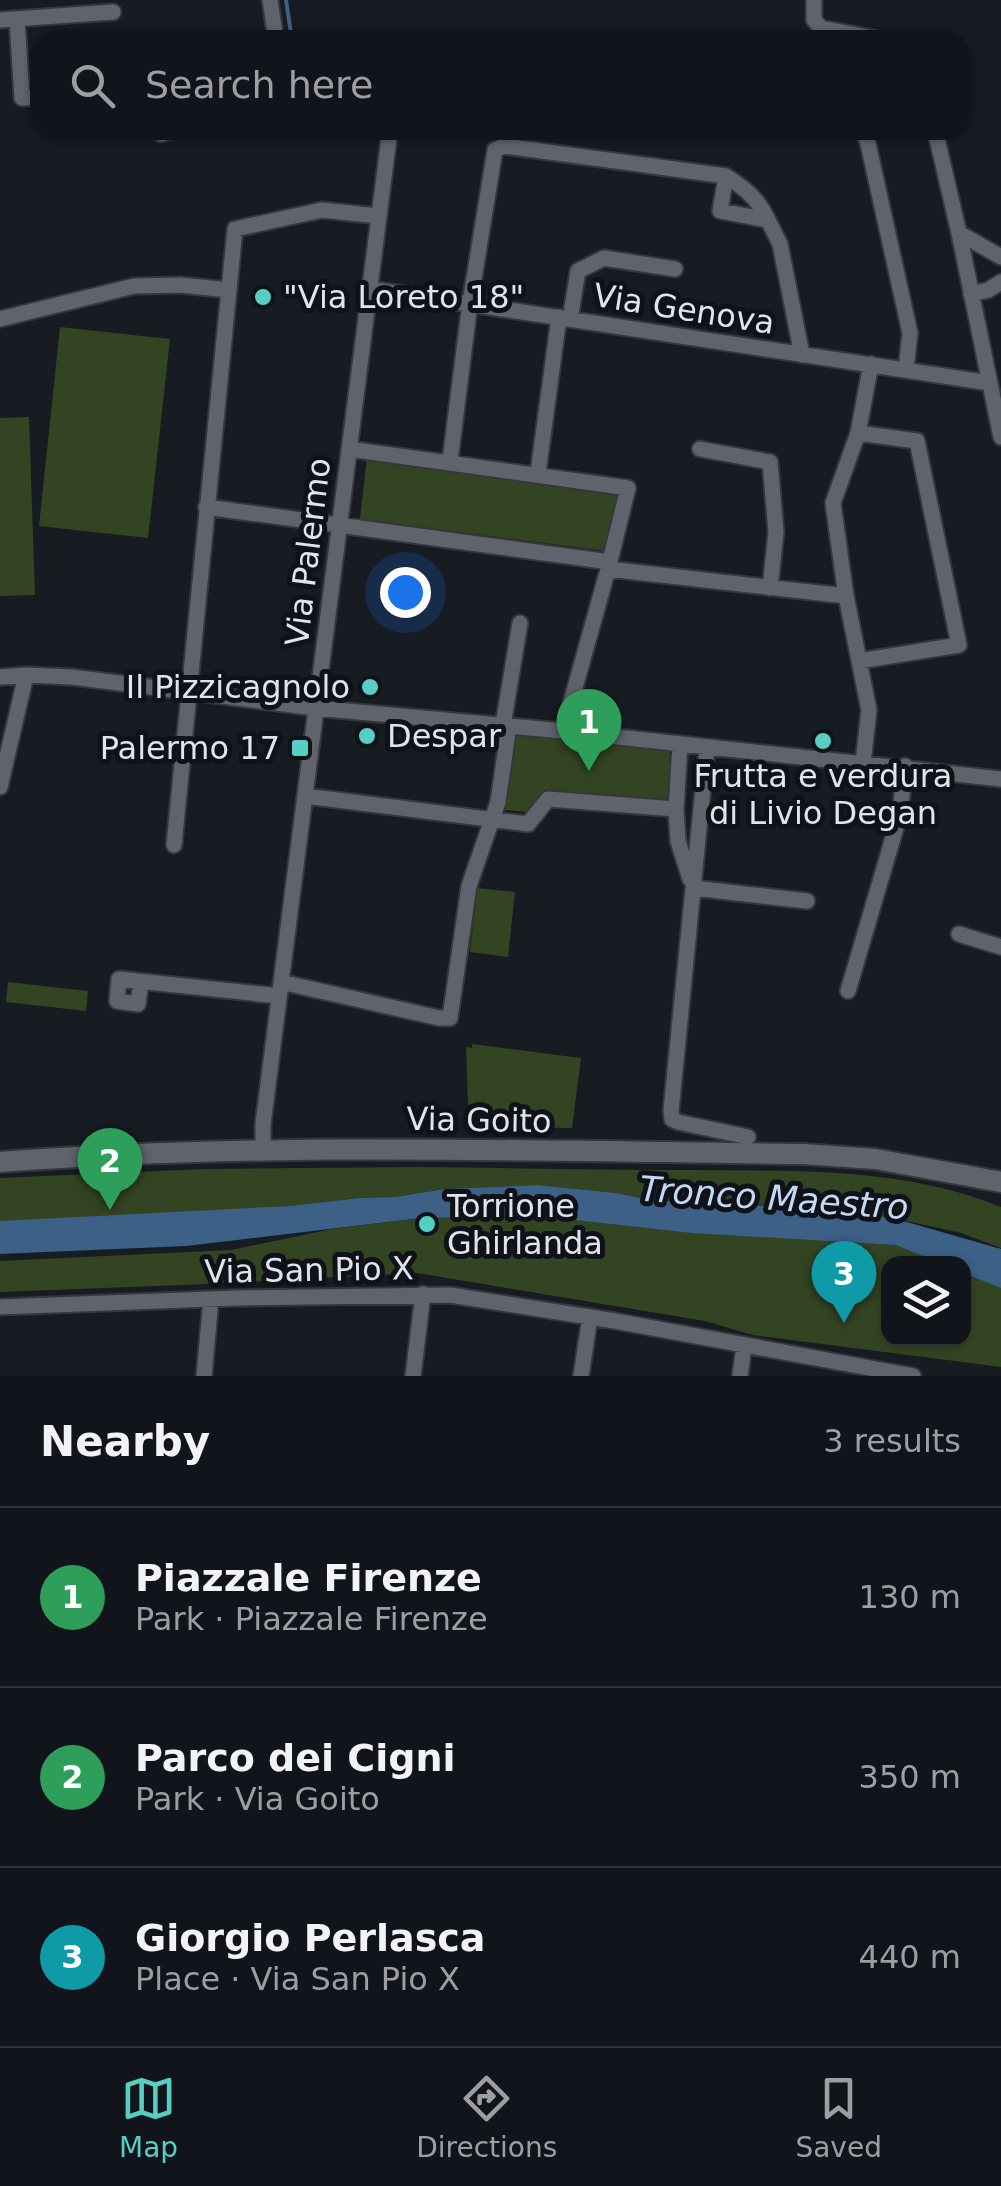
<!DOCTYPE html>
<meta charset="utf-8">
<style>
:root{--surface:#11141a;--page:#1e2127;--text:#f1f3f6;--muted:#9c9ea2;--line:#303339;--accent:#57cec2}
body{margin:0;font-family:"DejaVu Sans",sans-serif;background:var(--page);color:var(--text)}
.controls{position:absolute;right:30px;bottom:30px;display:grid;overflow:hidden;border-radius:20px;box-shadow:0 2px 8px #0004}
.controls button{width:90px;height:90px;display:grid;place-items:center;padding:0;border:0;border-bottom:2px solid var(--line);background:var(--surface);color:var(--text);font:50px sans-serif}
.you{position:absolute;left:405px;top:592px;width:35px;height:35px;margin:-25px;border:8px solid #fff;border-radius:50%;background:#1a73e8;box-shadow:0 0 0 15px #1a73e833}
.badge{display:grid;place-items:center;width:65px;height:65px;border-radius:50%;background:var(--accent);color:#fff;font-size:32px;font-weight:700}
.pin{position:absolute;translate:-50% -82px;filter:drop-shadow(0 2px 5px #0008)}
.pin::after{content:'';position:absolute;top:52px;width:35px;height:30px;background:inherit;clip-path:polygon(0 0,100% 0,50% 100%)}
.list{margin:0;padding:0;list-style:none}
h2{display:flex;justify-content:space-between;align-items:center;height:130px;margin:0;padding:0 40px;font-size:42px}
h2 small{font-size:32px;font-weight:400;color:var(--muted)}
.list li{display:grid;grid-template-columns:65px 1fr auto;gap:30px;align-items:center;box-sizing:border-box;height:180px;padding:0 40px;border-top:2px solid var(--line)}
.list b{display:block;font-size:38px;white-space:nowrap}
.list p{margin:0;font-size:32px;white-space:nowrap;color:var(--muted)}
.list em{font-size:32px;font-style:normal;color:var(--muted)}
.icon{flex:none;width:55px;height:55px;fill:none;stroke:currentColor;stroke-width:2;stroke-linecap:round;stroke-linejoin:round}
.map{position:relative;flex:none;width:1001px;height:1376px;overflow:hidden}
.search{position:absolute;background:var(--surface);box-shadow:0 2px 8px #0004;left:30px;right:30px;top:30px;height:110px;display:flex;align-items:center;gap:25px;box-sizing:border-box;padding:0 35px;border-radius:30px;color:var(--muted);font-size:38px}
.sheet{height:670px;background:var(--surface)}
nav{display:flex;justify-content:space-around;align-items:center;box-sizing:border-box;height:140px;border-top:2px solid var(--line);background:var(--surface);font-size:28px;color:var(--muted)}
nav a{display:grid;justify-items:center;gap:5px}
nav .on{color:var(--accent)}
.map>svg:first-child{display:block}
.green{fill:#334423}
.water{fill:#3c6086}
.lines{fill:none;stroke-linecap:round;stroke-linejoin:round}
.stream{stroke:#3c6086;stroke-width:4}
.street-casing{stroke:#35373c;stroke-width:19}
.secondary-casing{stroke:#35373c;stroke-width:24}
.street{stroke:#5f646c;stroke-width:15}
.secondary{stroke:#5f646c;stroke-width:20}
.poi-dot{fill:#57cec2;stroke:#0f1218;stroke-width:4}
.labels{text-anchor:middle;stroke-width:10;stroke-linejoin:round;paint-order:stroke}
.poi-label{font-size:32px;fill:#e1e4e9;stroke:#0f1218;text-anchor:start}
.street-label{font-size:32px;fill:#e1e4e9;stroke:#0f1218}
.water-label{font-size:35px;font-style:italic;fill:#c4daf3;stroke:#0f1218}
</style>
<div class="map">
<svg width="1001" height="1376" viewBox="0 0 1001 1376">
<rect width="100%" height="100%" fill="#171b22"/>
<path class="green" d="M 60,327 L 170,339 L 148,538 L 39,526 Z
M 29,417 L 35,595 L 0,596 L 0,418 Z
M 367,456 L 619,492 L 605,551 L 360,519 Z
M 514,734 L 670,751 L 668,801 L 543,791 L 526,812 L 504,810 Z
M 477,888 L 515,892 L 508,957 L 470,952 Z
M 8,982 L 88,991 L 86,1011 L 6,1002 Z
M 472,1044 L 581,1058 L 572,1128 L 467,1126 L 468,1115 L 481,1113 L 480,1104 L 468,1105 L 466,1047 L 472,1048 Z
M 418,1167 C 510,1168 601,1170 693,1170 C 796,1171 904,1167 1001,1207 L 1001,1248 L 961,1233 L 893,1218 L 826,1213 L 760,1205 L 650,1200 L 617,1193 L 536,1185 L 444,1189 L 395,1197 L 359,1198 L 290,1206 L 0,1228 L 0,1178 L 204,1169 Z
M 540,1216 L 896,1245 L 947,1263 L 888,1264 L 888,1338 L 964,1338 L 964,1270 L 1001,1286 L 1001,1367 L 753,1335 L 705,1321 L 417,1273 L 208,1284 L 0,1292 L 0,1261 L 231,1250 L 332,1229 L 422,1218 Z"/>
<path class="water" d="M 537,1185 L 617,1193 L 650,1200 L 767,1206 L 893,1218 L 1001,1249 L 1001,1288 L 964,1273 L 964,1264 L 940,1263 L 896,1245 L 692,1233 L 540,1216 L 421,1218 L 186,1246 L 0,1254 L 0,1221 L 290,1206 L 359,1198 L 395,1197 L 444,1189 Z"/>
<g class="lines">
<path class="stream" d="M 286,0 L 292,40"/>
<g class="street-casing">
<path id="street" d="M 270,0 L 276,40
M 814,0 L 814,20 L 821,28 L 883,40
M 17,19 L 22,98 L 40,97
M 0,20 L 113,12
M 156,130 L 161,134 L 174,130
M 860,130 L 866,137 L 869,148 L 910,333 L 906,369
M 935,130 L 959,233 L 1001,437
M 768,220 L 780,244 L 802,355
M 959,233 L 1001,257
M 370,289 L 990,383
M 971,294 L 988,290 L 1001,282
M 0,319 L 134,286 L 180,285 L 229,290
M 570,319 L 578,271 L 604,258 L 675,269
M 858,433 L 917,441 L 959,645 L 859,661
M 349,449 L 628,488 L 608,569 L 563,731
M 700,449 L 770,462 L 776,532 L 770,588
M 450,461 L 470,303 L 495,150 L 504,146 L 726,176 C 746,189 758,199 768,220 L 720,211 L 726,176
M 538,473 L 559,317
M 206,507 L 610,562
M 608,569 L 846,596
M 0,677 L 26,675 L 72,677 L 315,708 L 563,731 L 1001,779
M 503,725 L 520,623
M 680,744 L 676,809 L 678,841 L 690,879
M 707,748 L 671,1111 L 672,1119 L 678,1122 L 748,1137
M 863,763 L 869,710 L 846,596 L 833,503 L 858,433 L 871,364
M 0,787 L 26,675
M 305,796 L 528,824 L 548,799 L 676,809
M 174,845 L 235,229 L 322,210 L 378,216
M 693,888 L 807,901
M 959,934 L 1001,947
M 141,982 L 138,1004 L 117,1001 L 119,979 L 279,996
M 281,982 L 439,1018 L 450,1018 L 469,886 L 498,802 L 509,726
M 848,991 L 900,814 L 905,766
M 263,1150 L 263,1124 L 390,130
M 0,1307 L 237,1298 L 450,1295 L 615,1321 L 913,1376
M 204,1376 L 211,1299
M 413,1376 L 423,1294
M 581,1376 L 590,1317
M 740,1376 L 744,1346"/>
</g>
<g class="secondary-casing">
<path id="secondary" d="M 0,1162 C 267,1142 535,1151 803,1154 L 875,1159 L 1001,1182"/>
</g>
<use href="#street" class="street"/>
<use href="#secondary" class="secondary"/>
</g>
<g class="poi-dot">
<circle cx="263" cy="297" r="10"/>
<circle cx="370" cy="687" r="10"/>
<circle cx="367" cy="736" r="10"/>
<circle cx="823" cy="741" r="10"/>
<rect x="290" y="738" width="20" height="20" rx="5"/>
<circle cx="427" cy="1224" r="10"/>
</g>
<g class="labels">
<g class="poi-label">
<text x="283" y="308">"Via Loreto 18"</text>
<text x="350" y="698" text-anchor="end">Il Pizzicagnolo</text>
<text x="387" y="747">Despar</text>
<text x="280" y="759" text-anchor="end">Palermo 17</text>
<text x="823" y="787" text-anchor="middle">Frutta e verdura<tspan x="823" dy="37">di Livio Degan</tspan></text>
<text x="447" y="1217">Torrione<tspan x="447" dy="37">Ghirlanda</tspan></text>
</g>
<g class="street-label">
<text transform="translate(684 309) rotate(9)" y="11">Via Genova</text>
<text transform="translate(308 552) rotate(-83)" y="11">Via Palermo</text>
<text transform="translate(479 1120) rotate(1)" y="11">Via Goito</text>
<text transform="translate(309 1270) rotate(-1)" y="11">Via San Pio X</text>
</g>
<g class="water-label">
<text transform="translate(774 1198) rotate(4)" y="12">Tronco Maestro</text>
</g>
</g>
</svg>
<div class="controls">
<button><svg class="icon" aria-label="layers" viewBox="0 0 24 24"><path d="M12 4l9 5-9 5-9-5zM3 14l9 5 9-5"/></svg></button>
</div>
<div class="you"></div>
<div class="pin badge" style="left:589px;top:771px;background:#2e9e5b">1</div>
<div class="pin badge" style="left:110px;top:1210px;background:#2e9e5b">2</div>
<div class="pin badge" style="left:844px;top:1323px;background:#0f9aa8">3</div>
<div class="search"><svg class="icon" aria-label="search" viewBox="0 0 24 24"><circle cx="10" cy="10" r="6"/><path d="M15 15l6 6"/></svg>Search here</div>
</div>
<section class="sheet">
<h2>Nearby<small>3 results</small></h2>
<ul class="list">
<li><span class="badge" style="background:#2e9e5b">1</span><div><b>Piazzale Firenze</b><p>Park · Piazzale Firenze</p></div><em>130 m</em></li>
<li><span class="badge" style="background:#2e9e5b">2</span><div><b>Parco dei Cigni</b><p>Park · Via Goito</p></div><em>350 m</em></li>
<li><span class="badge" style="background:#0f9aa8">3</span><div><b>Giorgio Perlasca</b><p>Place · Via San Pio X</p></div><em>440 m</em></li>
</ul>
</section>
<nav>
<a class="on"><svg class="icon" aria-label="map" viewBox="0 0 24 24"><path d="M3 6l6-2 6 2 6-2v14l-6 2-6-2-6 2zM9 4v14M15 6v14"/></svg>Map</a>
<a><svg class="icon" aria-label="directions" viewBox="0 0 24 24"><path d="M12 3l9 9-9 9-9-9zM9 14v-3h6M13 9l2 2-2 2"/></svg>Directions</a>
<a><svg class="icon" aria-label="saved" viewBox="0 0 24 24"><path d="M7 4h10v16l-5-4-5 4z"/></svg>Saved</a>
</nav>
